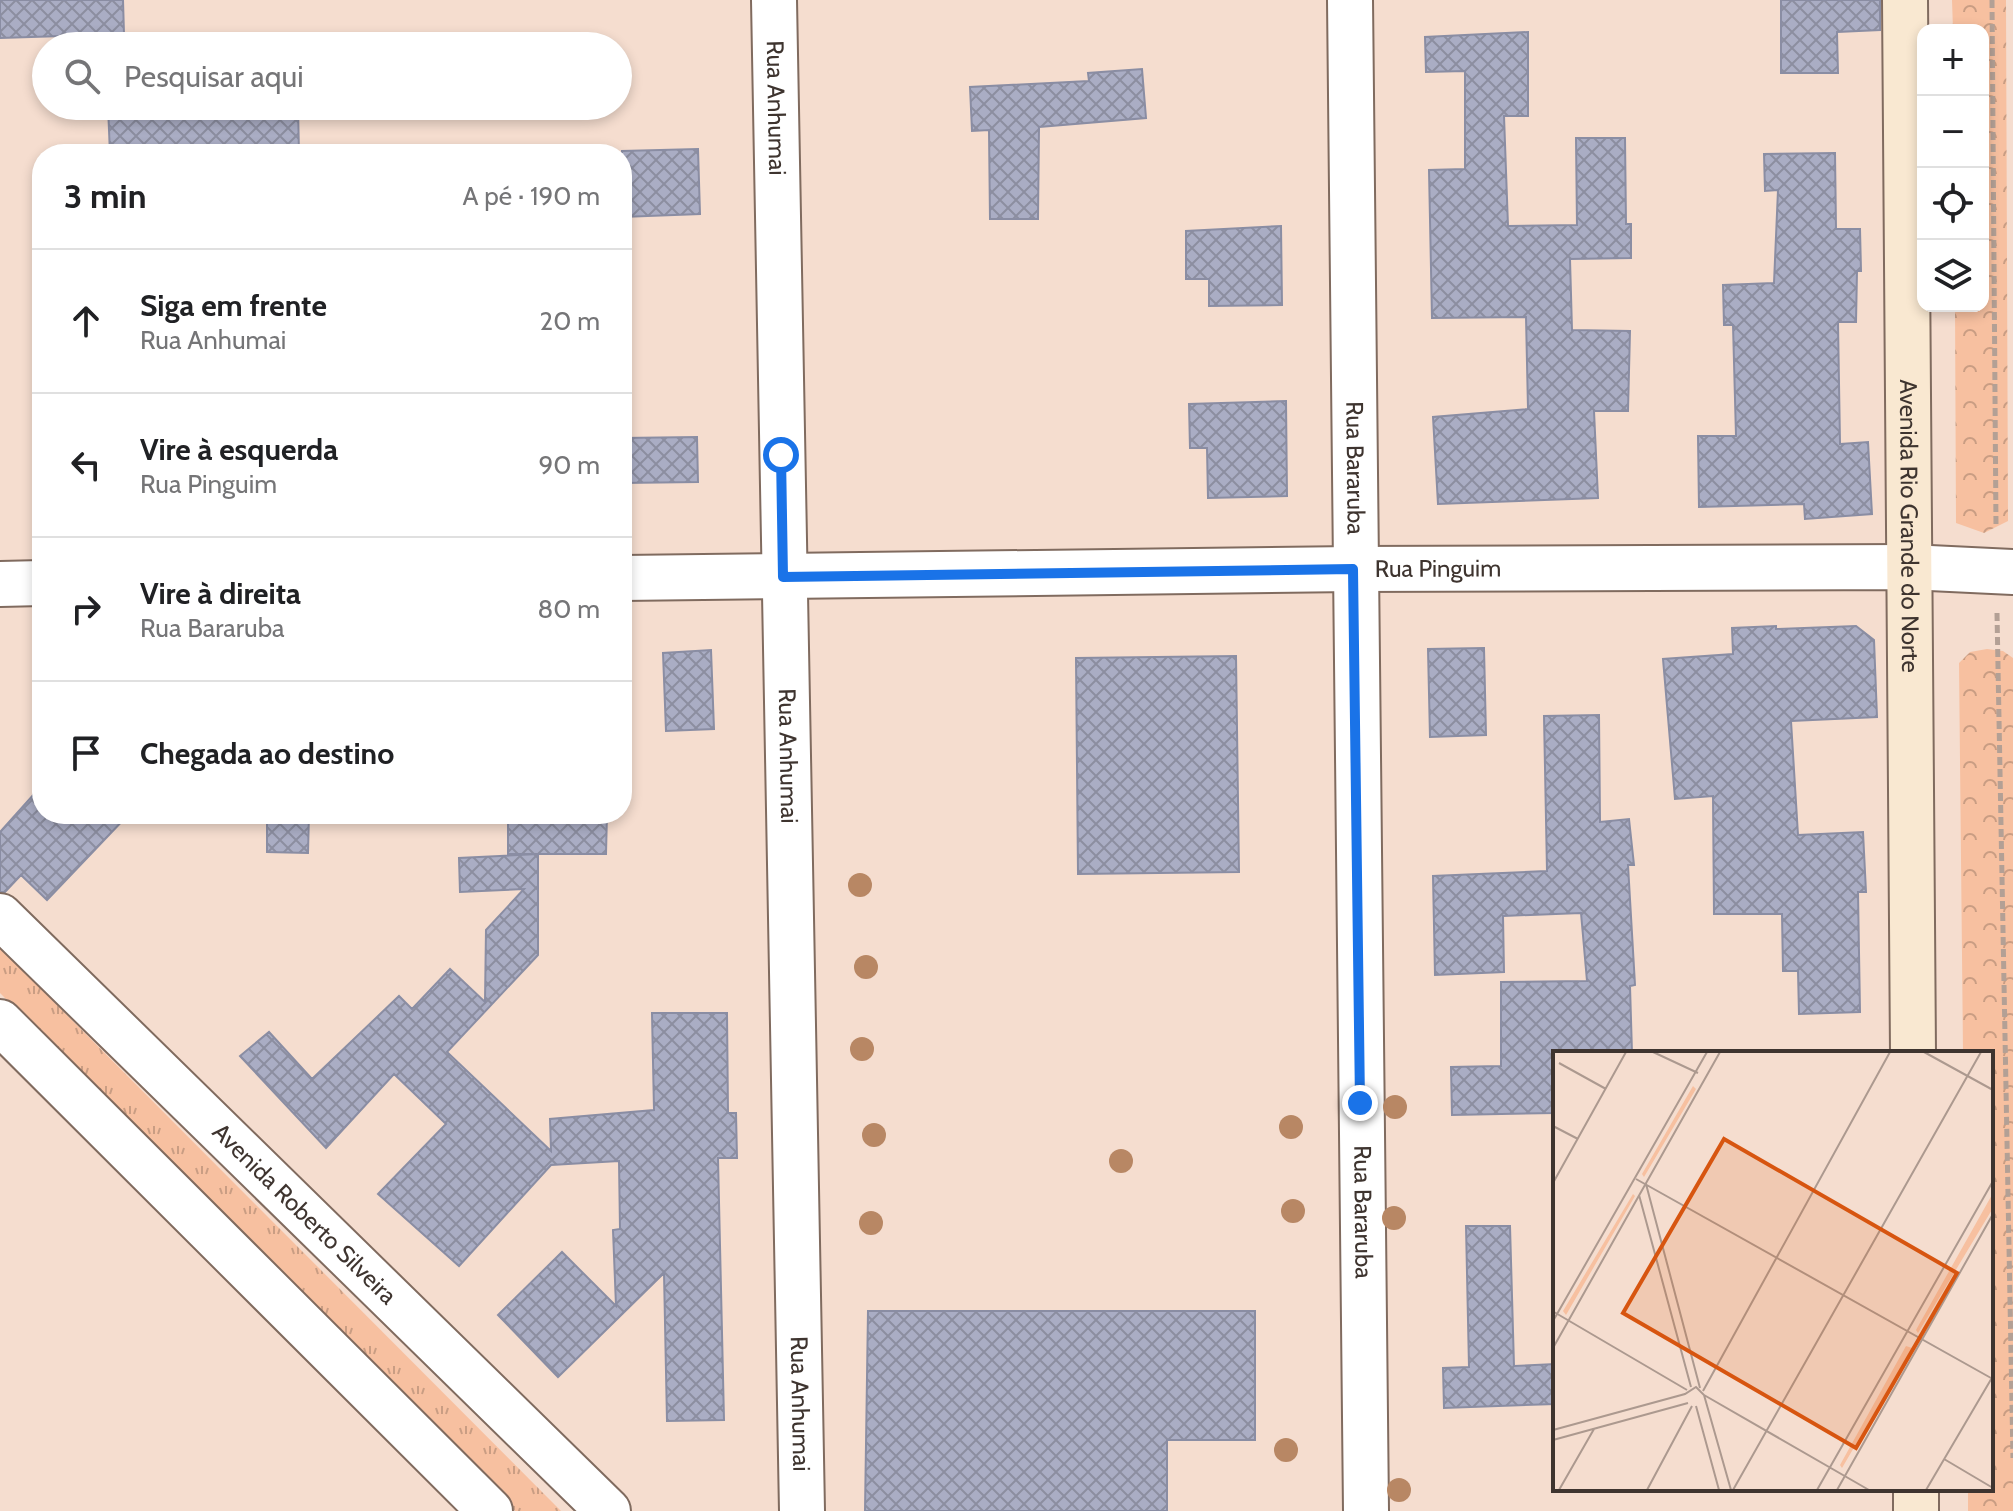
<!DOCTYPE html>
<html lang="pt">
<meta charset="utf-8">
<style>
:root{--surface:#fff;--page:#f2f2f2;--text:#202124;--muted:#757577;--line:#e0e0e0}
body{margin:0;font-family:Cabin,sans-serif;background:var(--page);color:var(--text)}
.controls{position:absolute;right:24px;top:24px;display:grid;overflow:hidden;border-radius:16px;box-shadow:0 4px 12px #0003}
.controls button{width:72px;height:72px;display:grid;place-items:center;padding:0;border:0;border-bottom:2px solid var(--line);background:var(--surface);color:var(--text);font:40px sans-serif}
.stop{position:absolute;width:24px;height:24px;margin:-18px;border:6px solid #1a73e8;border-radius:50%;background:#fff}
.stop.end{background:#1a73e8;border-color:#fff;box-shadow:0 2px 8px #0008}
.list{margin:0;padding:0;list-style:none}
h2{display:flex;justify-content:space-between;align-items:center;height:104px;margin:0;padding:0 32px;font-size:34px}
h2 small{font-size:26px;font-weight:400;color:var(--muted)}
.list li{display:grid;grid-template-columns:52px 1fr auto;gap:24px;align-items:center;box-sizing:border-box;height:144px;padding:0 32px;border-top:2px solid var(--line)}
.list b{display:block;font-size:30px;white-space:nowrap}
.list p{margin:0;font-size:26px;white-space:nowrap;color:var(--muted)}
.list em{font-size:26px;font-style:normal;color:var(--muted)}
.icon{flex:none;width:44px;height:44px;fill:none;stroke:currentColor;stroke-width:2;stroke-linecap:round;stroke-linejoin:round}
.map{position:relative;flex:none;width:2013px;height:1511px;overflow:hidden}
.search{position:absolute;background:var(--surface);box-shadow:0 4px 12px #0003;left:32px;top:32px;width:600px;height:88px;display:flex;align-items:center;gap:20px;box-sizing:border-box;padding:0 28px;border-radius:44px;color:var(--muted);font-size:30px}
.panel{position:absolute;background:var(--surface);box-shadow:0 4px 12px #0003;left:32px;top:144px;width:600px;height:680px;border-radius:32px}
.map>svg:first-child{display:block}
.grass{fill:url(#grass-tufts)}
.park{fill:url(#park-crowns)}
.building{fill:url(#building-cross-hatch);stroke:#8a8da3;stroke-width:2}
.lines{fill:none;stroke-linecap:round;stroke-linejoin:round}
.minor-casing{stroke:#806b5f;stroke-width:48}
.tertiary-casing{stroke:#806b5f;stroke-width:48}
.secondary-casing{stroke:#806b5f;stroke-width:48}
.path{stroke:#b3a095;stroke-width:5;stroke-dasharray:8 4;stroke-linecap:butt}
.minor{stroke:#fff;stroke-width:44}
.tertiary{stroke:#fff;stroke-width:44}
.secondary{stroke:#f9e8d1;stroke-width:44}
.tree{fill:#b88764}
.route{stroke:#1a73e8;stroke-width:10}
.labels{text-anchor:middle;stroke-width:8;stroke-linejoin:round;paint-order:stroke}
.street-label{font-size:24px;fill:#3e342f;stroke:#ffebe0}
.inset-road{fill:none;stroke:#ac998f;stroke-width:2}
.view{fill:#d75510;fill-opacity:0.15;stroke:#d75510;stroke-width:4}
.inset-edge{fill:none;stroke:#3e342f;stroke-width:4}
</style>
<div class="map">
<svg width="2013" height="1511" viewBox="0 0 2013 1511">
<defs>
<pattern id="grass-tufts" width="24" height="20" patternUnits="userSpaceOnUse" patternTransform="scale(2)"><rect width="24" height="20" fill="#f7c0a0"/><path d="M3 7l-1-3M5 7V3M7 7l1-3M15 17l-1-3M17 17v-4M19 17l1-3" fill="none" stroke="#c99d83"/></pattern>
<pattern id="park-crowns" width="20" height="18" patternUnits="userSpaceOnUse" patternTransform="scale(2)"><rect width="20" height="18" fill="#f7c0a0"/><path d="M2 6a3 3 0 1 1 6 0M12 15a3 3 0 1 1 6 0" fill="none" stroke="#c99d83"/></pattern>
<pattern id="building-cross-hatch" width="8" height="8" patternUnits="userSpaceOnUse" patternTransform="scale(2)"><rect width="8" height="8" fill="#aaadc4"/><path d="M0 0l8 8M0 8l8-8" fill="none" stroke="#8c8ea0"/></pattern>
</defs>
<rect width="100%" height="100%" fill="#f5ddcf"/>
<path class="grass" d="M 0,948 L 561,1511 L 515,1511 L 0,993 Z"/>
<path class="park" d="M 1952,0 L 2006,0 L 2008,521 L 1984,533 L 1956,523 L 1955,306 L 1983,306 L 1983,30 L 1953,30 Z
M 1987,649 L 2003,651 L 2013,658 L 2013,1511 L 1968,1511 L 1968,1489 L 1991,1489 L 1991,1053 L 1963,1053 L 1959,663 L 1970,652 Z"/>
<path class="building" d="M 0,0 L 123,0 L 124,34 L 0,38 Z
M 1781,0 L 1880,0 L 1880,30 L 1837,32 L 1838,73 L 1781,73 Z
M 1528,32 L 1528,116 L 1504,116 L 1508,226 L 1577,225 L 1576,138 L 1625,138 L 1626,224 L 1631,224 L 1631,258 L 1570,259 L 1572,330 L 1630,331 L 1628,411 L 1594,411 L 1598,498 L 1438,504 L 1433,417 L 1528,409 L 1526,317 L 1432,318 L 1429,170 L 1465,169 L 1465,71 L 1426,72 L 1425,37 Z
M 1142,69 L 1146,118 L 1039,127 L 1038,219 L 990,219 L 989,130 L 972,131 L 970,87 L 1089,81 L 1088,73 Z
M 108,106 L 298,106 L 299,154 L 110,154 Z
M 698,149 L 700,214 L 622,217 L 622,151 Z
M 1835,153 L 1836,229 L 1860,229 L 1861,271 L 1857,271 L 1856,322 L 1838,322 L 1840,444 L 1868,442 L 1872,514 L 1805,519 L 1804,504 L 1699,507 L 1698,436 L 1736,436 L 1733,325 L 1724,325 L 1723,285 L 1774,283 L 1778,190 L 1765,191 L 1764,154 Z
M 1281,226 L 1282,305 L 1209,306 L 1209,279 L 1186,279 L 1186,231 Z
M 1286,401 L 1287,496 L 1208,498 L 1207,448 L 1190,448 L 1189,404 Z
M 697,437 L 698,482 L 622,483 L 622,438 Z
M 1776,626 L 1776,629 L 1856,626 L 1874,640 L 1877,717 L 1791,721 L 1798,835 L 1863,832 L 1866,892 L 1858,892 L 1860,1012 L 1799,1014 L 1798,971 L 1783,971 L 1782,914 L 1714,914 L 1713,796 L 1675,799 L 1663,659 L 1733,654 L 1732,628 Z
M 1484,648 L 1486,735 L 1430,737 L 1428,649 Z
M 711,650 L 714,729 L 666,731 L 663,653 Z
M 1236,656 L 1239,872 L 1078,874 L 1076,658 Z
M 1599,715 L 1600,822 L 1629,819 L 1634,865 L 1628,865 L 1635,985 L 1630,986 L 1632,1053 L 1555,1053 L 1555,1113 L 1452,1115 L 1451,1067 L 1501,1066 L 1501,982 L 1587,981 L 1581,913 L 1503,916 L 1504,972 L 1435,975 L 1433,876 L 1547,871 L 1544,716 Z
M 42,785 L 42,814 L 129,814 L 47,900 L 21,875 L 5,892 L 0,892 L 0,832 Z
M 267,814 L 309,814 L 308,853 L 267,852 Z
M 508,814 L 607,814 L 606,854 L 508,854 Z
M 538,854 L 538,955 L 447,1052 L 551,1151 L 550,1119 L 654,1110 L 652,1013 L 727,1013 L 728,1113 L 736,1113 L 737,1158 L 718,1158 L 724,1420 L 667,1421 L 664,1273 L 558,1377 L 498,1315 L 562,1252 L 616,1306 L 613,1230 L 620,1229 L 619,1161 L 551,1165 L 459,1266 L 378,1194 L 446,1124 L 394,1074 L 326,1148 L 240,1056 L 269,1032 L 312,1079 L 399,996 L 412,1009 L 450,969 L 485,1002 L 486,930 L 524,889 L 460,892 L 459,858 Z
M 1466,1226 L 1510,1226 L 1514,1366 L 1555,1364 L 1555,1404 L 1444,1408 L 1443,1368 L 1469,1367 Z
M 868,1311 L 1255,1311 L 1255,1440 L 1167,1440 L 1167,1511 L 865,1511 Z"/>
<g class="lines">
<g class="minor-casing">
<g id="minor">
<path id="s1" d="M 774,0 L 802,1511"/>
<path id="s2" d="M 1350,0 L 1366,1511"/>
<path id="s3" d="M 622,578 L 1353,569 L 1909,567 L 2013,572"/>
<path d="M 0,584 L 42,583"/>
</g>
</g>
<g class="tertiary-casing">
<g id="tertiary">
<path id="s4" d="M 0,916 L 608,1511"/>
<path d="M 0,1022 L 490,1511"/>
</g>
</g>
<g class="secondary-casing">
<g id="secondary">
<path id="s5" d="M 1905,0 L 1913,1053"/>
<path d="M 1916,1489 L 1916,1511"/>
</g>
</g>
<path class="path" d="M 1992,0 L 1996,527
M 1997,613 L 2013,1458"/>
<use href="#minor" class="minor"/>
<use href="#tertiary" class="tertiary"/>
<use href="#secondary" class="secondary"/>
</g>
<g class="tree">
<circle cx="860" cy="885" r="12"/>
<circle cx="866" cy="967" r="12"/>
<circle cx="862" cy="1049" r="12"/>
<circle cx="1395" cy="1107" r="12"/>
<circle cx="1291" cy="1127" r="12"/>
<circle cx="874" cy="1135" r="12"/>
<circle cx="1121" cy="1161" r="12"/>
<circle cx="1293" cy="1211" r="12"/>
<circle cx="1394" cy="1218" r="12"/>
<circle cx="871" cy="1223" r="12"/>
<circle cx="1286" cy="1450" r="12"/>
<circle cx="1399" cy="1490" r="12"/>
</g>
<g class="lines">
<path class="route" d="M 781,455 L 783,577 L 1353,569 L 1360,1103"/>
</g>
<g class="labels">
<g class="street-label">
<text dy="8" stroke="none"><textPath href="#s1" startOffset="108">Rua Anhumai</textPath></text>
<text dy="8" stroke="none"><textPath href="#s2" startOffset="468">Rua Bararuba</textPath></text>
<text dy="8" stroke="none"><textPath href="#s5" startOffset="526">Avenida Rio Grande do Norte</textPath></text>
<text dy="8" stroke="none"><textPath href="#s3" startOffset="816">Rua Pinguim</textPath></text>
<text dy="8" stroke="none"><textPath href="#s1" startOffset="756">Rua Anhumai</textPath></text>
<text dy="8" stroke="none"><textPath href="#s2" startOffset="1212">Rua Bararuba</textPath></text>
<text dy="8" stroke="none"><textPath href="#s4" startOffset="426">Avenida Roberto Silveira</textPath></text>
<text dy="8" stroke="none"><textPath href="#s1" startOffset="1404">Rua Anhumai</textPath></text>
</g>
</g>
<g transform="translate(1553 1051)">
<rect width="440" height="440" fill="#f5ddcf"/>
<path d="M 140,35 L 143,38 L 91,126 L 89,123 ZM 80,143 L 82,145 L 13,264 L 10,260 Z" fill="#f7c0a0"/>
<path d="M 440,142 L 440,157 L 365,282 L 363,279 ZM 353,295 L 359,297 L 289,417 L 287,414 Z" fill="#f7c0a0"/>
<path class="inset-road" d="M 100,1 L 145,22M 371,1 L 440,39M 6,12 L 53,38M 0,75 L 25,88M 83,128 L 438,327M 0,132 L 73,1M 93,133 L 147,337M 86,144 L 138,336M 1,261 L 134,339M 0,270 L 154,1M 0,297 L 167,1M 150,340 L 337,1M 151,344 L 316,439M 143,355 L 166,439M 0,379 L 132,343 L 143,336 L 151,344 L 178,439M 0,389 L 135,352M 391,408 L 440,437M 6,439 L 41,378M 94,439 L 139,355M 180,439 L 428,1M 264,439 L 440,130M 284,439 L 440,163M 373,439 L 440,325"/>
<path class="view" d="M 171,88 L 404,222 L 303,397 L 70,262 Z"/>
<rect width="440" height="440" class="inset-edge"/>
</g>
</svg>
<div class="controls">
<button>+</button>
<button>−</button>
<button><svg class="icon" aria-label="locate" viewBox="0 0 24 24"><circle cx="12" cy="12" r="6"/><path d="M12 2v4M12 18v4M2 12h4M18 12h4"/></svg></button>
<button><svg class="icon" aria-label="layers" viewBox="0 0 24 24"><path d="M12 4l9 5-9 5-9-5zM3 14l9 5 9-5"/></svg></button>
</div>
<div class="stop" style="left:781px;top:455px"></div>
<div class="stop end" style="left:1360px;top:1103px"></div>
<div class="search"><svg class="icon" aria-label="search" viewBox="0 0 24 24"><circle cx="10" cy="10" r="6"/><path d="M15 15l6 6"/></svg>Pesquisar aqui</div>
<section class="panel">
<h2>3 min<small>A pé · 190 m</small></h2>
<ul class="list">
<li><svg class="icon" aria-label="ahead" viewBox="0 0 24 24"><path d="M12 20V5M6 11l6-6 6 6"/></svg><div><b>Siga em frente</b><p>Rua Anhumai</p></div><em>20 m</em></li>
<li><svg class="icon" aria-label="left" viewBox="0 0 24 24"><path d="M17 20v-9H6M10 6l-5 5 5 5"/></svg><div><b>Vire à esquerda</b><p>Rua Pinguim</p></div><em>90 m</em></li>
<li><svg class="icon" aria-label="right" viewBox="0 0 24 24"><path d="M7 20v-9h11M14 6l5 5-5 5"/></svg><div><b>Vire à direita</b><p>Rua Bararuba</p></div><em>80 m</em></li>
<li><svg class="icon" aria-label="arrive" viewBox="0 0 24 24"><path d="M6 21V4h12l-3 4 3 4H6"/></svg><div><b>Chegada ao destino</b></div></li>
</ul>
</section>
</div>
